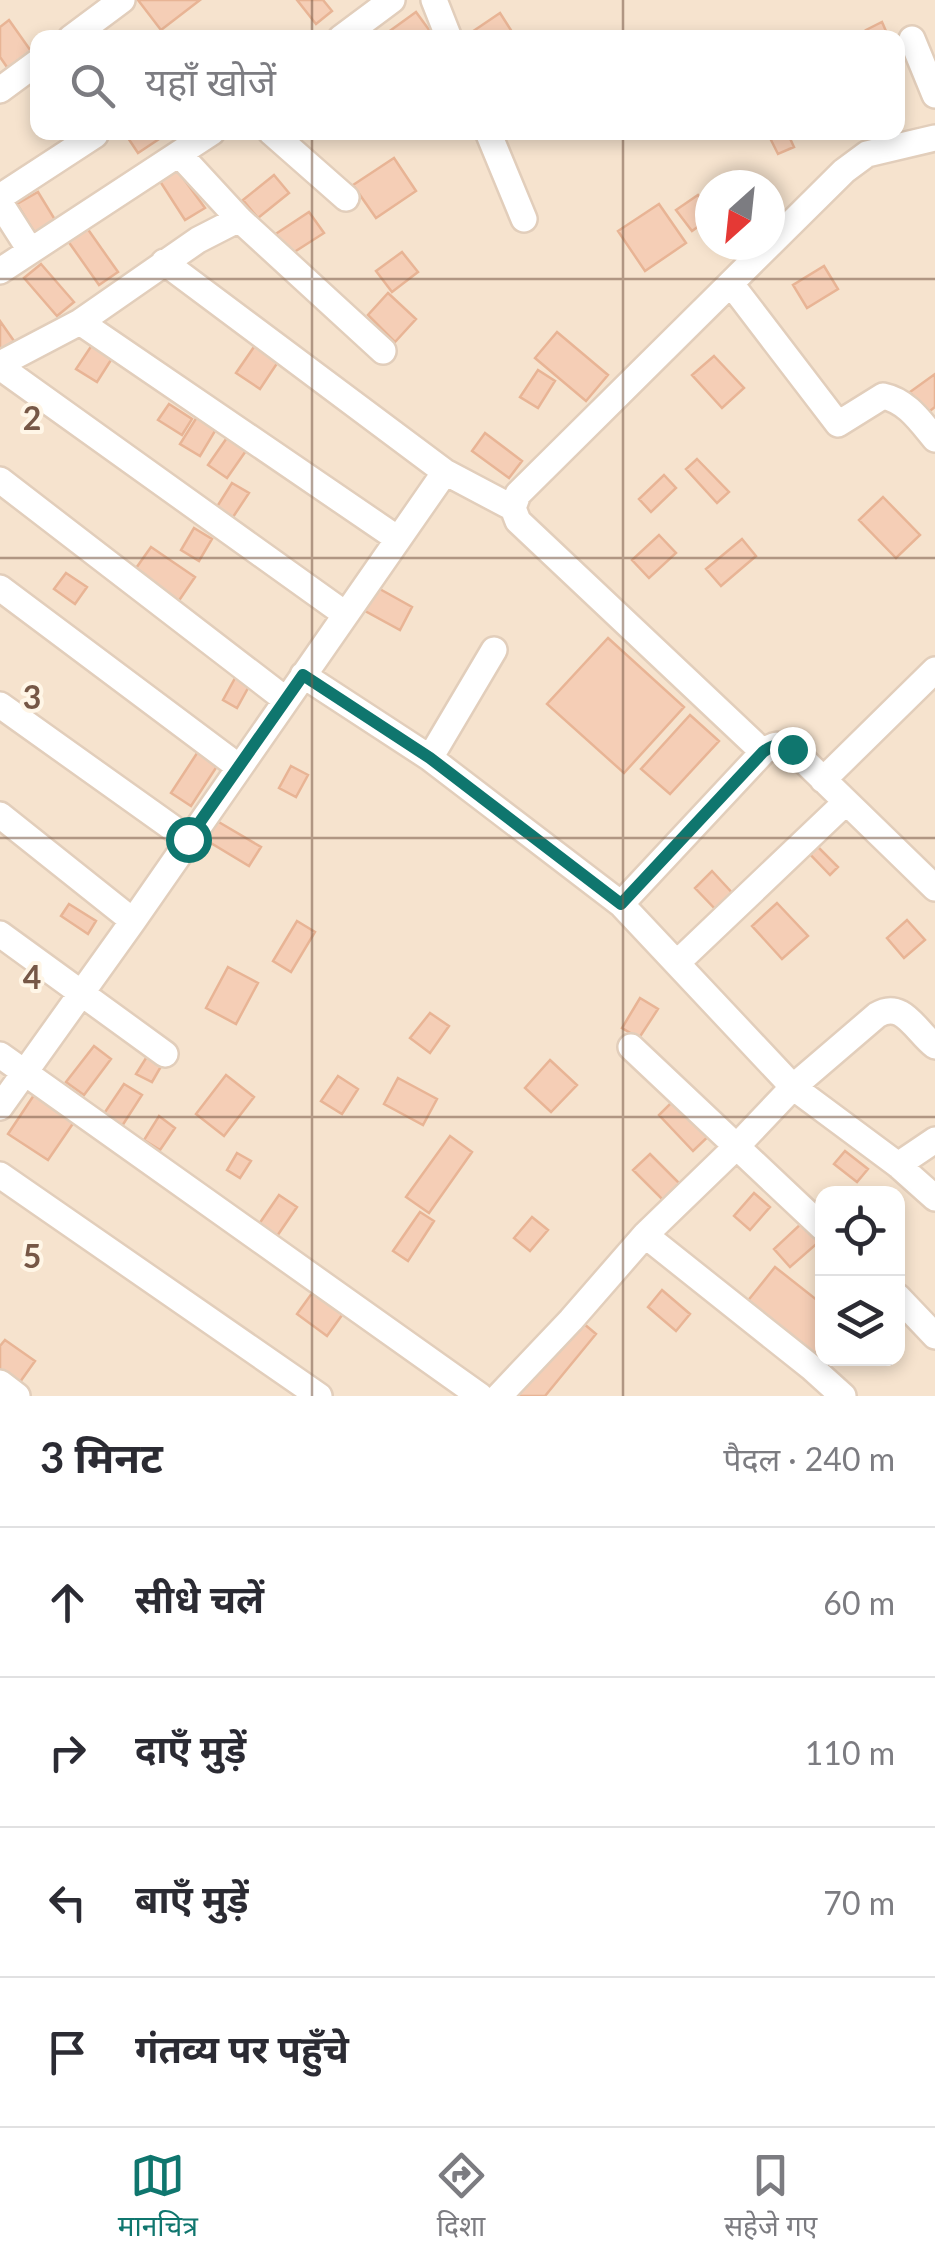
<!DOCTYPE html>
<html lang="hi">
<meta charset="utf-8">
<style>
:root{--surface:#fff;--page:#f7f7f7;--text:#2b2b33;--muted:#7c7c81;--line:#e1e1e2;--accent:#0f766e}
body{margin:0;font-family:Lato,"Noto Sans Devanagari",sans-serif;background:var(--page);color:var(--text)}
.controls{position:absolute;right:30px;bottom:30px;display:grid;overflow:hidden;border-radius:20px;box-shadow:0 5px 15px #0003}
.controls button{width:90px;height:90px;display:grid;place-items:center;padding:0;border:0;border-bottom:2px solid var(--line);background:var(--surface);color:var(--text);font:50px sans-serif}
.compass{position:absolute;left:695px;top:170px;width:90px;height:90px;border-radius:50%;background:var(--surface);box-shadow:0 5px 15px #0003;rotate:207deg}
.stop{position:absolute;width:30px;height:30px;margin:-22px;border:8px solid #0f766e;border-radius:50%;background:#fff}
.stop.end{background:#0f766e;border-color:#fff;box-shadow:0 2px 10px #0008}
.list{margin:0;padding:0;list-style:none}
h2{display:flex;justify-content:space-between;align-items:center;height:130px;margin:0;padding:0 40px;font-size:42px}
h2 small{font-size:32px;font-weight:400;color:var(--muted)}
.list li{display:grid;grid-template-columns:65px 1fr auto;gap:30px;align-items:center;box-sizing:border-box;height:150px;padding:0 40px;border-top:2px solid var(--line)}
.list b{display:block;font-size:38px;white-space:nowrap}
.list em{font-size:32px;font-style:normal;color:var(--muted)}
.icon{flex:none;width:55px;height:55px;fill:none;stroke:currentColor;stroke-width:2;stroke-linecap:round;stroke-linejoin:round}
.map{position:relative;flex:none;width:935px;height:1396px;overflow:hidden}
.search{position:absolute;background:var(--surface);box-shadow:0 5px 15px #0003;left:30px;right:30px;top:30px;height:110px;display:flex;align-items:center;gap:25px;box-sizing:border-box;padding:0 35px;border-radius:20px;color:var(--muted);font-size:38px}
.sheet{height:730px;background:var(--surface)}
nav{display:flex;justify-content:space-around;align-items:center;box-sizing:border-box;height:140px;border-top:2px solid var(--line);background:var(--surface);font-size:28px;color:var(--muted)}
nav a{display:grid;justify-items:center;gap:5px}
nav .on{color:var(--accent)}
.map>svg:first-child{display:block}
.residential{fill:#f6e3ce;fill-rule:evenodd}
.building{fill:#f5ceb6;stroke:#e8b495;stroke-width:2.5}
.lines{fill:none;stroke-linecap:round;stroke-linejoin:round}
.minor-casing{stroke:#e2cebb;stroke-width:30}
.minor{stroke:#fff;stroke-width:25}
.route{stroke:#0f766e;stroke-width:12}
.grid{fill:none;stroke:#765746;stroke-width:2.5;stroke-opacity:0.55}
.grid-label{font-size:32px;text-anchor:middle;font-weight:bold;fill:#765746;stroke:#fff6e7;stroke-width:8;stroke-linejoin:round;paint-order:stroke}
</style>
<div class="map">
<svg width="935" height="1396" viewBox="0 0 935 1396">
<rect width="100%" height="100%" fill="#fef2e0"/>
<path class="residential" d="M 0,0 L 935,0 L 935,1396 L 0,1396 ZM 38,38 L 898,38 L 898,132 L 38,132 ZM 710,185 L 770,185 L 770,245 L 710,245 ZM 822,1194 L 898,1194 L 898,1358 L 822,1358 Z"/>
<path class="building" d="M 138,0 L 200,0 L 161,30 Z
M 297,0 L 323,0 L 332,11 L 316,24 Z
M 416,12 L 435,38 L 380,38 Z
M 500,13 L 516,38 L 463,38 Z
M 9,20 L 33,54 L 9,70 L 0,57 L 0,27 Z
M 882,22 L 889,38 L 870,38 L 866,30 Z
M 124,132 L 167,132 L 168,133 L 138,153 Z
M 767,132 L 787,132 L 794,147 L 778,154 Z
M 394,158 L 416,191 L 376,218 L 353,185 Z
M 175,167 L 205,208 L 185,220 L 156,175 Z
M 274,175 L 289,193 L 258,218 L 243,200 Z
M 38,192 L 57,223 L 36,235 L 17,204 Z
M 698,195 L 710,211 L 710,218 L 692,231 L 676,210 Z
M 659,204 L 686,243 L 645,271 L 618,231 Z
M 309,212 L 324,233 L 288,256 L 274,235 Z
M 87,228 L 118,272 L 99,285 L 68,241 Z
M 402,252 L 418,272 L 392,292 L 376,271 Z
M 41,264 L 74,302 L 57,316 L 24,278 Z
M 824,266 L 838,289 L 807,308 L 793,285 Z
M 388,293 L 416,319 L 395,342 L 368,315 Z
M 0,321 L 14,341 L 0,351 Z
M 557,332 L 608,375 L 586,401 L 535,358 Z
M 96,339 L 116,352 L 97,382 L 76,369 Z
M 256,344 L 280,359 L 260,389 L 236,373 Z
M 714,356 L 744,388 L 722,408 L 692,375 Z
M 538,370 L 555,381 L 538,408 L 520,397 Z
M 935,374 L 935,407 L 926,414 L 910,392 Z
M 169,404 L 192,419 L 182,435 L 158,420 Z
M 202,409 L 221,421 L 200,456 L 180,444 Z
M 231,432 L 250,445 L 227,478 L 208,465 Z
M 485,433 L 522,461 L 509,478 L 472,451 Z
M 697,459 L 729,492 L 717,503 L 686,469 Z
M 664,475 L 676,488 L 651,512 L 639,499 Z
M 232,483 L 249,493 L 229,523 L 213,513 Z
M 883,497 L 920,535 L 896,558 L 859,520 Z
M 194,528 L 212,539 L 199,561 L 181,550 Z
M 659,535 L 676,553 L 649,578 L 632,560 Z
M 742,539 L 756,556 L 721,586 L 706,569 Z
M 151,547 L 195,577 L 178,602 L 134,571 Z
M 66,573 L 87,587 L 75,604 L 54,589 Z
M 369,583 L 412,607 L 400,630 L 356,606 Z
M 608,638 L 684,707 L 624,773 L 547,704 Z
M 239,671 L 253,679 L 237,708 L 223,700 Z
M 690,715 L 719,741 L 670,794 L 641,769 Z
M 203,744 L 223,757 L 191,806 L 171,793 Z
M 291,766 L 308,775 L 296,797 L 279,788 Z
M 217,821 L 261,847 L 249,866 L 206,840 Z
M 813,842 L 838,867 L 830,875 L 805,849 Z
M 712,871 L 736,897 L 719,913 L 695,888 Z
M 777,903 L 808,936 L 782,959 L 752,926 Z
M 69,904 L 96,921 L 88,934 L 61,916 Z
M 907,920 L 925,940 L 904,958 L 887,938 Z
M 297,921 L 315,932 L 291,972 L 273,961 Z
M 228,967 L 258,983 L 236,1024 L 206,1008 Z
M 640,998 L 658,1009 L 639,1038 L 622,1028 Z
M 430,1013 L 449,1026 L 430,1053 L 410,1038 Z
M 94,1046 L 111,1059 L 84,1095 L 66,1082 Z
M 148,1055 L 163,1063 L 152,1082 L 136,1074 Z
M 550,1060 L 577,1085 L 551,1112 L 525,1088 Z
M 226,1075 L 254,1097 L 224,1136 L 196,1114 Z
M 338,1076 L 358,1089 L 342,1114 L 321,1101 Z
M 398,1078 L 437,1099 L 423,1125 L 384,1104 Z
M 124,1084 L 142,1095 L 122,1126 L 103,1115 Z
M 680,1094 L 715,1130 L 693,1151 L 659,1115 Z
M 34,1095 L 74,1122 L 48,1160 L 8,1134 Z
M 159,1116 L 175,1128 L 160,1150 L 144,1140 Z
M 450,1136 L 472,1152 L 429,1213 L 406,1197 Z
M 845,1151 L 868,1169 L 857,1182 L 834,1164 Z
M 237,1153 L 251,1161 L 240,1178 L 227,1170 Z
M 650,1154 L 679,1183 L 663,1200 L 633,1170 Z
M 754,1193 L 770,1207 L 750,1230 L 734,1216 Z
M 279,1195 L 297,1207 L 275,1239 L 257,1227 Z
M 420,1212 L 434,1221 L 408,1261 L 393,1251 Z
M 532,1217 L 548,1230 L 530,1251 L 514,1238 Z
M 804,1221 L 821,1240 L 790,1267 L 774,1249 Z
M 775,1267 L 822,1304 L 822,1343 L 813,1356 L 746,1303 Z
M 320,1282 L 350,1304 L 327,1336 L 297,1314 Z
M 662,1290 L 690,1314 L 676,1331 L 648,1307 Z
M 577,1318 L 596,1334 L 545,1396 L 513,1396 Z
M 5,1340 L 35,1361 L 15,1389 L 0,1378 L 0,1346 Z"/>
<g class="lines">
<g class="minor-casing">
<path id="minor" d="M 434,0 L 449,38
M 71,38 L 122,0
M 341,38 L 392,0
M 912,39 L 935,95
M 0,90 L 38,62
M 271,132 L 346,198
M 488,132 L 524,219
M 180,155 L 239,219 L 383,351
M 0,197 L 95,135
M 0,203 L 30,250
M 164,262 L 445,472 L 513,508 L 518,521 L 763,752
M 0,271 L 212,132
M 731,284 L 838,424 L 883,396 C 907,401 920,421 935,439
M 80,322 L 398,539
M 0,364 L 80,322 L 198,240 L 239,219
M 0,367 L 345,614
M 0,480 L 286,700
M 513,508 L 518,494 L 844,171 L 867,154 L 935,138
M 0,588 L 239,767
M 303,675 L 430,758 L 621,904 L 793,1087 L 898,1165 L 935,1198
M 0,705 L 188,839
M 430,758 L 494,650
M 823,780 L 935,670
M 0,815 L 133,921
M 621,904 L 763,752 C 774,744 780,743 792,749 L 935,888
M 0,934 L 165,1054
M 677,963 L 846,802
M 631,1047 L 822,1227
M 0,1055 L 480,1396
M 0,1107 L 133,921 L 445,472
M 898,1165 L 935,1140
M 0,1175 L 319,1396
M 645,1235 L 812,1368 L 843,1396
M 898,1297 L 935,1336
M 0,1383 L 17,1396
M 499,1396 L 571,1320 L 645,1235 L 736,1147 L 793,1087 L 877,1015 C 903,999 916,1032 935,1046"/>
</g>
<use href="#minor" class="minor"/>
</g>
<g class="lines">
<path class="route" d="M 188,839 L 303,675 L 430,758 L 621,904 L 763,752 C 774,744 780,743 792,749"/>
</g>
<path class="grid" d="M 312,0 L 312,38M 623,0 L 623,38M 312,132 L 312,1396M 623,132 L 623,1396M 0,279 L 935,279M 0,558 L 935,558M 0,838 L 935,838M 0,1117 L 935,1117"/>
<g class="grid-label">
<text x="32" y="430">2</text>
<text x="32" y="709">3</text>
<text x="32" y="989">4</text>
<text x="32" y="1268">5</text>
</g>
</svg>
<div class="controls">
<button><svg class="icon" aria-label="locate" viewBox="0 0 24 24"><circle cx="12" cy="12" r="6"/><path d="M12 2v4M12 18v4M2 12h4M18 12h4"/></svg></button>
<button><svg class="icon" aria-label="layers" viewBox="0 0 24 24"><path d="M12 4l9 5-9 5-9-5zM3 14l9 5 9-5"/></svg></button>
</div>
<svg class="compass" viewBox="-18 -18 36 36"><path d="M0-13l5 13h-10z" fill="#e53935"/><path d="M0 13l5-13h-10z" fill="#7c7c81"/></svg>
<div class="stop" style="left:188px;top:839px"></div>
<div class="stop end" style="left:792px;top:749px"></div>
<div class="search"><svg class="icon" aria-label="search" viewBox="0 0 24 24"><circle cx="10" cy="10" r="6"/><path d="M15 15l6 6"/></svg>यहाँ खोजें</div>
</div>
<section class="sheet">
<h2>3 मिनट<small>पैदल · 240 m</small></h2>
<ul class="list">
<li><svg class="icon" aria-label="ahead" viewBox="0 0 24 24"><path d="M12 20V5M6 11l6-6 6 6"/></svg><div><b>सीधे चलें</b></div><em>60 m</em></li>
<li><svg class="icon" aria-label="right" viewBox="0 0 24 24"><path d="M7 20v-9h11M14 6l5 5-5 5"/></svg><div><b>दाएँ मुड़ें</b></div><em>110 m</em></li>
<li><svg class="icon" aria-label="left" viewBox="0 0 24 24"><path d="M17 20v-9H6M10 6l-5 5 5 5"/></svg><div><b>बाएँ मुड़ें</b></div><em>70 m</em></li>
<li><svg class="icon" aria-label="arrive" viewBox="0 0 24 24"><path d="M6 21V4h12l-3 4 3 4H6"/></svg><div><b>गंतव्य पर पहुँचे</b></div></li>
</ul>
</section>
<nav>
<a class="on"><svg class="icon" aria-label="map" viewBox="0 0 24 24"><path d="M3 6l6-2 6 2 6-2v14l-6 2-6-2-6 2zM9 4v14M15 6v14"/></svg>मानचित्र</a>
<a><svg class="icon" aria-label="directions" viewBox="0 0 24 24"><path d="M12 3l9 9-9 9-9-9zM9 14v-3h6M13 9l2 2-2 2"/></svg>दिशा</a>
<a><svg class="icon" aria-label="saved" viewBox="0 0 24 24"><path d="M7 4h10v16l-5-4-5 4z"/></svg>सहेजे गए</a>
</nav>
